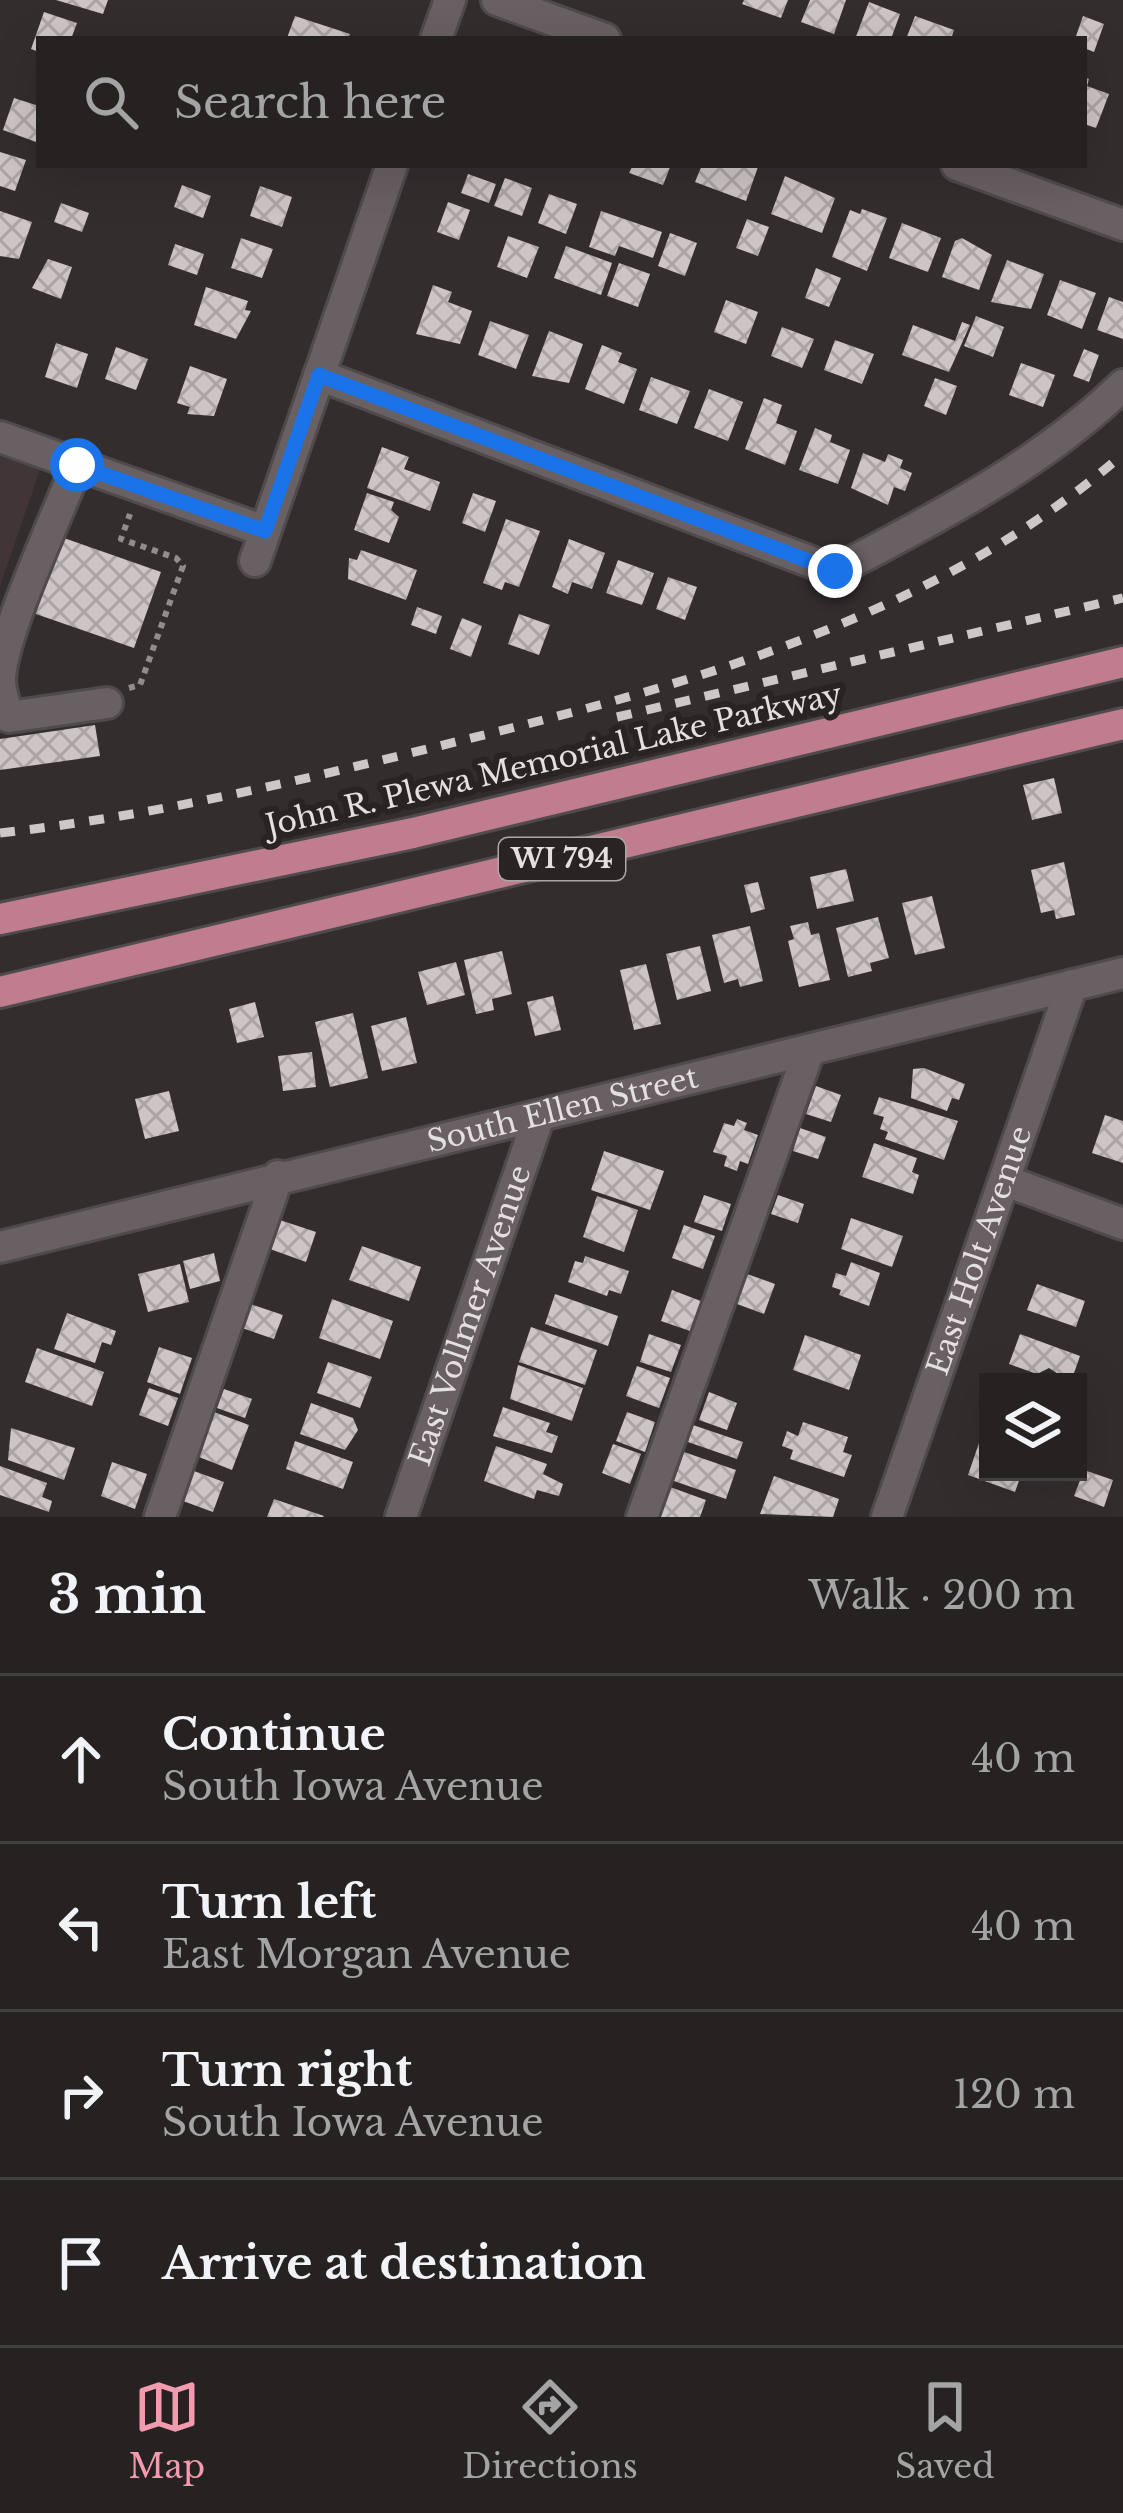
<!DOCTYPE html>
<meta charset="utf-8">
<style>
:root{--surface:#262222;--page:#2e2a2a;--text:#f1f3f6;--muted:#a4a4a5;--line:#423f40;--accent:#f29aae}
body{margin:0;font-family:"Libre Baskerville",serif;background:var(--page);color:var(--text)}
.controls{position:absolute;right:36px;bottom:36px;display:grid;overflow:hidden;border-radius:0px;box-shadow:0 12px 48px #0002}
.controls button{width:108px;height:108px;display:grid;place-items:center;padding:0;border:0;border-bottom:3px solid var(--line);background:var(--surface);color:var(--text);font:60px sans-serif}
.stop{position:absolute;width:36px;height:36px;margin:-27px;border:9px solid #1a73e8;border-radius:50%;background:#fff}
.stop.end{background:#1a73e8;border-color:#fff;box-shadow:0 3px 12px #0008}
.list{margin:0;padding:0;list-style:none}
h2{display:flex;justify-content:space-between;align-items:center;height:156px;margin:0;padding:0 48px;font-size:51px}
h2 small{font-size:39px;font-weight:400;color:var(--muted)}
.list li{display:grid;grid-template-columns:78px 1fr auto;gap:36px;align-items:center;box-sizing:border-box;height:168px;padding:0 48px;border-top:3px solid var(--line)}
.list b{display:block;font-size:45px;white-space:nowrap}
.list p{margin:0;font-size:39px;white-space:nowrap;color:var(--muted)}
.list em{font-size:39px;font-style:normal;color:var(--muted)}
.icon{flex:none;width:66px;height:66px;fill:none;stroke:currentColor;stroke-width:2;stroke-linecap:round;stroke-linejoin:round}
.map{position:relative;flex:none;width:1123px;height:1517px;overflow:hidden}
.search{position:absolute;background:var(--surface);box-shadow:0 12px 48px #0002;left:36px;right:36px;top:36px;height:132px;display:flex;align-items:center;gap:30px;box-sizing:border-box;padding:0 42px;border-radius:0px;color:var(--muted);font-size:45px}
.sheet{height:828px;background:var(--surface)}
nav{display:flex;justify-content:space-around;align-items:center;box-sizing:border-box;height:168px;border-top:3px solid var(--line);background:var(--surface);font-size:33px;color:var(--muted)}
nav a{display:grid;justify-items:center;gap:6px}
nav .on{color:var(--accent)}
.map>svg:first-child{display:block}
.built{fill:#423538}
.building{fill:url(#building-cross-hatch)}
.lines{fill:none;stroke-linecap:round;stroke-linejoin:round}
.minor-casing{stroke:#4f4a4b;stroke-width:36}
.major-casing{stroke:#4f4a4b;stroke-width:36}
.path{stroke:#918c8d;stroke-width:6;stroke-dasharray:6 6;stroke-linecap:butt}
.minor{stroke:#686062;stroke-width:30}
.major{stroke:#c07d8e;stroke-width:30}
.rail{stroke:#ccc8c8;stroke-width:9;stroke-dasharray:15 15;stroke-linecap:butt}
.route{stroke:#1a73e8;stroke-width:15}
.labels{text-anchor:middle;stroke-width:12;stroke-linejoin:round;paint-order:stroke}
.shield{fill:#292324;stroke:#aca7a8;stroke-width:3}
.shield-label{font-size:27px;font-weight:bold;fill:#e4e0e0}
.street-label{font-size:30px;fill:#e4e0e0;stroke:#292324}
</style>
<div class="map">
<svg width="1123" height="1517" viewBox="0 0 1123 1517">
<defs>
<pattern id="building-cross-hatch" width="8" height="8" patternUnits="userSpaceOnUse" patternTransform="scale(3)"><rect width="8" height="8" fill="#ccc4c5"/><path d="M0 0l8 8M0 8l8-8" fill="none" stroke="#aaa4a4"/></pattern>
</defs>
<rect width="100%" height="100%" fill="#332d2e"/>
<path class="built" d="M 0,456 L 40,470 L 0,586 Z"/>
<path class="building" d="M 56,0 L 108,0 L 103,14 Z
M 744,0 L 788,0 L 781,18 L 742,4 Z
M 810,0 L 846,0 L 834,34 L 801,22 Z
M 869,2 L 900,14 L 891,39 L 855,39 Z
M 44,12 L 77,23 L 71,39 L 39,39 L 39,52 L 31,49 Z
M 295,16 L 350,34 L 348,39 L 287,38 Z
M 915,16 L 954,30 L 951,39 L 906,39 Z
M 1083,16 L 1104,24 L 1094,52 L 1084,48 L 1084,39 L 1075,39 Z
M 1084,77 L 1089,79 L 1087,86 L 1109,94 L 1096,128 L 1084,124 Z
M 14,98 L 39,106 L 39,143 L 3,130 Z
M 0,152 L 26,160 L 15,191 L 0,186 Z
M 633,165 L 671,165 L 663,185 L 629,173 Z
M 702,165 L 758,167 L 746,201 L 695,182 Z
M 468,174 L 496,184 L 489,203 L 461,193 Z
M 785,176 L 835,198 L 822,233 L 771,214 Z
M 505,178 L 532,188 L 522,216 L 494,206 Z
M 182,185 L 211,196 L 203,218 L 174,207 Z
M 260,186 L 292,197 L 282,227 L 250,216 Z
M 549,194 L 577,204 L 566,234 L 538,223 Z
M 448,202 L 470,210 L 459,240 L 437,232 Z
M 61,203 L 89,213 L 82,232 L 54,222 Z
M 862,209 L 887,218 L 867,271 L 832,257 L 850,210 L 860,214 Z
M 0,211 L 32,222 L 19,259 L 0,256 Z
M 601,211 L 662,232 L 653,258 L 619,246 L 615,256 L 589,247 Z
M 747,219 L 769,227 L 758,256 L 736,248 Z
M 902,223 L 941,238 L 928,272 L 889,258 Z
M 670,233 L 697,243 L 685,276 L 658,266 Z
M 508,236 L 539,247 L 527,278 L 497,267 Z
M 241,238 L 273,249 L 262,278 L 231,268 Z
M 962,238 L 992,255 L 979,290 L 942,277 L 955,241 Z
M 175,244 L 204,254 L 197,275 L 168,265 Z
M 566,246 L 612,263 L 601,295 L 554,278 Z
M 48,259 L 72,267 L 61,299 L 32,288 Z
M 1007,260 L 1044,274 L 1031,309 L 991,302 Z
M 619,263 L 650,274 L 638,307 L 607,296 Z
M 816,268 L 841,278 L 829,307 L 805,298 Z
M 1060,280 L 1096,293 L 1082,329 L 1047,315 Z
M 433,285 L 452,292 L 448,302 L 472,311 L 460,344 L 416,334 Z
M 206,287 L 248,301 L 245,310 L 251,311 L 236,339 L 194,325 Z
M 1109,297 L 1123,302 L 1123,339 L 1097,330 Z
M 726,300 L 758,312 L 746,344 L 714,332 Z
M 976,316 L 1004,327 L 993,357 L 964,346 Z
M 490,321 L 529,335 L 516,369 L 478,355 Z
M 962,322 L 970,325 L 949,372 L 902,355 L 913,325 L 955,341 Z
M 782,327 L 814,339 L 802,368 L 771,356 Z
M 549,331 L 583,344 L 569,383 L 532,376 Z
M 835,340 L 874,354 L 862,384 L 824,370 Z
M 56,343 L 88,354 L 77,388 L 45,377 Z
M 602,345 L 622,353 L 618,362 L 637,369 L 624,404 L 585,389 Z
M 116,347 L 148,359 L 136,390 L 105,379 Z
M 1084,349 L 1099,355 L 1089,382 L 1073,376 Z
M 1021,363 L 1055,375 L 1043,407 L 1009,395 Z
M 190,366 L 227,379 L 214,416 L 187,414 L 190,407 L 177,403 Z
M 651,377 L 690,391 L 677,424 L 639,410 Z
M 935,378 L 957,386 L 946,415 L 924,406 Z
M 709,389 L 743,402 L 728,441 L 694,428 Z
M 764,398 L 782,405 L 776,423 L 797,431 L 785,465 L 745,449 Z
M 815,428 L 832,435 L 830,442 L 850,450 L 838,484 L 799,470 Z
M 382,447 L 409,457 L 404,469 L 440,482 L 430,511 L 367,488 Z
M 863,453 L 885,462 L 888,454 L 903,460 L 900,468 L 912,473 L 905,491 L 894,487 L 888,505 L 851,488 Z
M 367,493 L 394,502 L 391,510 L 399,517 L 389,543 L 354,530 Z
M 473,493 L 496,501 L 485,532 L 462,523 Z
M 506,519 L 540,531 L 519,587 L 505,582 L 502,590 L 483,583 Z
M 61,537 L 161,572 L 134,648 L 33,613 Z
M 569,539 L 605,553 L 592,589 L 572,582 L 568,594 L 552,587 Z
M 361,550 L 417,570 L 406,600 L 348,579 L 349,558 L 357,560 Z
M 618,560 L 654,573 L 642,605 L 606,593 Z
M 668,577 L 697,587 L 685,620 L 656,609 Z
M 417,607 L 442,616 L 436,634 L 411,625 Z
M 519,614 L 550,625 L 539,655 L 508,644 Z
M 462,618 L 482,626 L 471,657 L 450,649 Z
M 95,725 L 100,756 L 0,770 L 0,739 Z
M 1054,778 L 1062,813 L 1032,820 L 1023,785 Z
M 1064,862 L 1075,915 L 1056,919 L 1054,910 L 1041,913 L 1031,870 Z
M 846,869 L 854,901 L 817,909 L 810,877 Z
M 758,882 L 765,909 L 751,913 L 744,885 Z
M 932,896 L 945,948 L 915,955 L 902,903 Z
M 878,917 L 889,958 L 870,963 L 872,971 L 848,977 L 836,928 Z
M 808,922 L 811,935 L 819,933 L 830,980 L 799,987 L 788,941 L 794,939 L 790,926 Z
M 750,926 L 763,981 L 740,987 L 738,979 L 724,983 L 712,935 Z
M 700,946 L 711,991 L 677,1000 L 666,954 Z
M 502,951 L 512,994 L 492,999 L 494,1010 L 476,1014 L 464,960 Z
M 456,962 L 465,995 L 427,1005 L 418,972 Z
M 646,964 L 661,1024 L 634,1030 L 620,970 Z
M 553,996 L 561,1030 L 535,1036 L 527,1002 Z
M 255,1002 L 264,1037 L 237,1043 L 229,1009 Z
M 353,1013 L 368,1078 L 330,1087 L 315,1022 Z
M 406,1017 L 417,1063 L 382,1071 L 371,1026 Z
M 312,1052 L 316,1087 L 283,1091 L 278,1056 Z
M 924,1068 L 965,1084 L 959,1100 L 952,1098 L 947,1111 L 911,1098 L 913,1069 Z
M 816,1086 L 841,1095 L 831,1122 L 806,1114 Z
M 169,1091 L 179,1131 L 145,1139 L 135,1099 Z
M 879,1097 L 958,1121 L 944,1160 L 885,1139 L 888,1132 L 880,1129 L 884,1117 L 873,1114 Z
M 1105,1115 L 1123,1121 L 1123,1163 L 1092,1153 Z
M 737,1119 L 747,1123 L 744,1130 L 758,1135 L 748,1164 L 740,1161 L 737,1171 L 724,1166 L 727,1156 L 713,1152 L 724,1123 L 734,1126 Z
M 800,1128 L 826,1137 L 818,1159 L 793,1151 Z
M 874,1143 L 917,1158 L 912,1172 L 919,1175 L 913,1194 L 862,1177 Z
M 604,1151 L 664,1171 L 650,1210 L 591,1190 Z
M 704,1195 L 731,1204 L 722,1231 L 694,1222 Z
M 778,1195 L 804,1204 L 798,1223 L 771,1214 Z
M 597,1196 L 638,1210 L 624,1252 L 583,1237 Z
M 851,1218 L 903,1236 L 892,1267 L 841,1249 Z
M 280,1220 L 316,1232 L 306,1262 L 270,1249 Z
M 684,1225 L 715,1236 L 703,1269 L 672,1258 Z
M 362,1246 L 421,1267 L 409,1301 L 349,1280 Z
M 214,1253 L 220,1281 L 190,1289 L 183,1261 Z
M 585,1256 L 629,1271 L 621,1294 L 609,1290 L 607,1296 L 568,1282 L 575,1261 L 583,1263 Z
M 851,1262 L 880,1273 L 869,1306 L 839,1295 L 841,1290 L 832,1287 L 836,1273 L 846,1276 Z
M 180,1264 L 189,1302 L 148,1312 L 138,1274 Z
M 747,1274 L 775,1284 L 764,1314 L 737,1304 Z
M 1037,1284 L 1085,1301 L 1076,1327 L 1027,1310 Z
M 672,1290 L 701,1301 L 690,1331 L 661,1321 Z
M 555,1294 L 618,1316 L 608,1346 L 545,1324 Z
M 332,1299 L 393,1321 L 380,1359 L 319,1338 Z
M 250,1304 L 283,1315 L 274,1339 L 242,1328 Z
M 67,1313 L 116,1331 L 111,1345 L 102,1342 L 95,1363 L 54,1349 Z
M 531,1327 L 597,1350 L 585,1385 L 519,1362 Z
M 649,1334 L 681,1345 L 671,1372 L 640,1362 Z
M 1020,1334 L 1080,1356 L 1071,1382 L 1049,1368 L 1037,1374 L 1009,1364 Z
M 805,1335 L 861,1355 L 849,1390 L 793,1370 Z
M 159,1347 L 192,1358 L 180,1394 L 147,1382 Z
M 37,1348 L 104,1372 L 92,1406 L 25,1382 Z
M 328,1362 L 372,1377 L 360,1408 L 317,1393 Z
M 518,1365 L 583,1388 L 572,1421 L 510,1399 Z
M 637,1366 L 670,1378 L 659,1408 L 626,1396 Z
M 149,1388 L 178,1398 L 168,1426 L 139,1415 Z
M 224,1389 L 252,1399 L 245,1418 L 217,1408 Z
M 709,1392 L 737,1403 L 727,1430 L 699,1420 Z
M 311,1403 L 353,1418 L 358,1430 L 345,1450 L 300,1434 Z
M 503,1407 L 550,1423 L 546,1432 L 558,1436 L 552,1453 L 493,1436 Z
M 214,1412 L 249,1425 L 232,1470 L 199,1457 Z
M 627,1412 L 655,1422 L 645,1452 L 616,1441 Z
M 803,1422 L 848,1437 L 843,1452 L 852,1455 L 844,1477 L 790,1459 L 793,1450 L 782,1446 L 787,1431 L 798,1436 Z
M 693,1425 L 743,1442 L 737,1459 L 688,1442 Z
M 11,1428 L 75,1448 L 64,1480 L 8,1460 Z
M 980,1440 L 988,1443 L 988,1472 L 1022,1472 L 1015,1492 L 968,1475 Z
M 295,1441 L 353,1462 L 343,1489 L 286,1469 Z
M 613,1444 L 641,1454 L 630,1484 L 602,1473 Z
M 496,1446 L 547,1464 L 543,1474 L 563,1484 L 559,1496 L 537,1490 L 534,1499 L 484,1481 Z
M 684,1452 L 736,1470 L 726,1499 L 674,1481 Z
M 112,1462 L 147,1474 L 135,1509 L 101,1496 Z
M 0,1466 L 47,1483 L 42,1497 L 52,1501 L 49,1512 L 0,1495 Z
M 1084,1470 L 1113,1480 L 1104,1507 L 1074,1496 Z
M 194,1471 L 224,1482 L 213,1512 L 183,1501 Z
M 774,1476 L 839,1499 L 833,1517 L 760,1514 Z
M 670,1487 L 706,1500 L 700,1517 L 660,1517 Z
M 274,1499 L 324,1516 L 323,1517 L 267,1517 Z"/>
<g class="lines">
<g class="minor-casing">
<g id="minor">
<path d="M 497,0 L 605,39"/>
<path d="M 436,39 L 450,0"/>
<path d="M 957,165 L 1123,225"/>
<path d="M 319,375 L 835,571 C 936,518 1041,465 1123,385"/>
<path d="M 0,437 L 265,531"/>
<path d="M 77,465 C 59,512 1,635 0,680 C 0,693 5,705 9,717 L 107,703"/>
<path d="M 255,561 L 392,165"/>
<path d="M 1006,1181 L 1123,1224"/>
<path id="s1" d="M 0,1247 L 1123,973"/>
<path d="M 160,1517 L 278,1176"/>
<path id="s2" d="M 401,1517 L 539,1116"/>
<path d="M 642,1517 L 809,1051"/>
<path id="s3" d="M 887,1517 L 1072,985"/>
</g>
</g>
<g class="major-casing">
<path id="major" d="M 0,919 L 413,833 L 1123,662
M 0,992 L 1123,724"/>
</g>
<path class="path" d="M 129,688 L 140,685 L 183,566 L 176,558 L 121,539 L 130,514"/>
<use href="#minor" class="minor"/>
<use href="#major" class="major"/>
<path class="rail" d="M 617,717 L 1123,598
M 0,833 C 145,817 286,784 427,749 C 672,689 928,624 1123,454"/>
</g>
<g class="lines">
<path class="route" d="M 77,465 L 265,531 L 319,375 L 835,571"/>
</g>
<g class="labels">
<rect class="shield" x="499" y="838" width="126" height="42" rx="9"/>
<g class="shield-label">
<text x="562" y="868">WI 794</text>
</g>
<g class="street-label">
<text transform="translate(554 760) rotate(-13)" y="10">John R. Plewa Memorial Lake Parkway</text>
<text dy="10" stroke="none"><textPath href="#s1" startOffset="579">South Ellen Street</textPath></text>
<text dy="10" stroke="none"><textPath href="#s3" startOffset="282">East Holt Avenue</textPath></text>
<text dy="10" stroke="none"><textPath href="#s2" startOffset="213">East Vollmer Avenue</textPath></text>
</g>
</g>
</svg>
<div class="controls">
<button><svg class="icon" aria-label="layers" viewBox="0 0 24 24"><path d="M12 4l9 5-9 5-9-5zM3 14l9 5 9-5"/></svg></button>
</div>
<div class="stop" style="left:77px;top:465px"></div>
<div class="stop end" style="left:835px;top:571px"></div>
<div class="search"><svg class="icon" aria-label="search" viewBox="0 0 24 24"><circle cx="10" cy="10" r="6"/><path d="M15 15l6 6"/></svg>Search here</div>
</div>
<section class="sheet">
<h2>3 min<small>Walk · 200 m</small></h2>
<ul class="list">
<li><svg class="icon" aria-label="ahead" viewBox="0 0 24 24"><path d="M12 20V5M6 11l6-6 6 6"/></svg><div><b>Continue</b><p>South Iowa Avenue</p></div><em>40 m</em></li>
<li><svg class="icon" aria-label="left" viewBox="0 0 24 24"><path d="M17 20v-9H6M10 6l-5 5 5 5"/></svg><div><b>Turn left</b><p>East Morgan Avenue</p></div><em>40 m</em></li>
<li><svg class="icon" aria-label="right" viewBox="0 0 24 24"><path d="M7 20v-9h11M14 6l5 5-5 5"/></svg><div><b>Turn right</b><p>South Iowa Avenue</p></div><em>120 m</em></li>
<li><svg class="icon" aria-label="arrive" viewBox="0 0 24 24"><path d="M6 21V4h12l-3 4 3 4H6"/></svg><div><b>Arrive at destination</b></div></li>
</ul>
</section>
<nav>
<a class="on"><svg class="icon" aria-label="map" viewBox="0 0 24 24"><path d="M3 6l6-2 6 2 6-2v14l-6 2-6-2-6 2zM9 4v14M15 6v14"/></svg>Map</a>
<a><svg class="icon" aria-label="directions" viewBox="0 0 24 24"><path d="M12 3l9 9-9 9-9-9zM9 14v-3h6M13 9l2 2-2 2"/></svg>Directions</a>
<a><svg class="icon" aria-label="saved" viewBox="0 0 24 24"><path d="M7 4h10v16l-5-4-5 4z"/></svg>Saved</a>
</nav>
